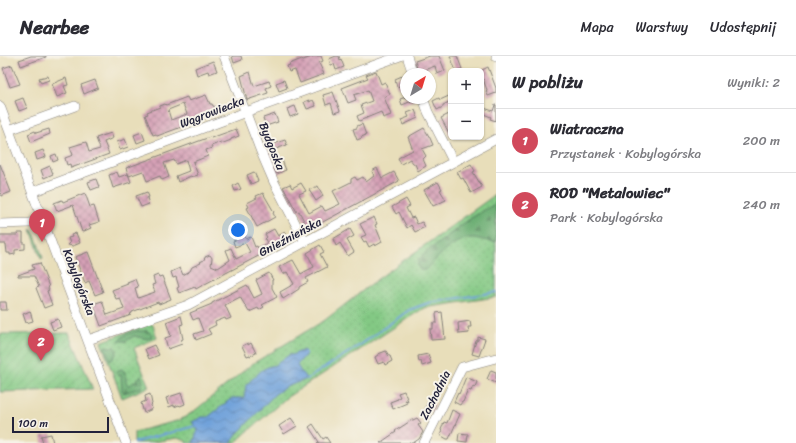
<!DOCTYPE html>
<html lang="pl">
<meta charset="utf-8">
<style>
:root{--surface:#fff;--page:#f7f7f7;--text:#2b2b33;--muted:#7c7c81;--line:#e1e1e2;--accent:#d1495b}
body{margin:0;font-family:Sriracha,sans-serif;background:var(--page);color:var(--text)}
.controls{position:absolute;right:12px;top:12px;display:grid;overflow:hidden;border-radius:6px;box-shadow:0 1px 3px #0004}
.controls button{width:36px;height:36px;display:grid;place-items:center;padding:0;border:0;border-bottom:1px solid var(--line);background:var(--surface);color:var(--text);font:20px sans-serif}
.compass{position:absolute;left:400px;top:12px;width:36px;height:36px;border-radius:50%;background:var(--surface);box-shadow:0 1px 3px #0004;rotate:38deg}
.scale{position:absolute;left:12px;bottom:10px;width:97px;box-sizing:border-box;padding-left:4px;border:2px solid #22223b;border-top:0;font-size:11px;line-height:14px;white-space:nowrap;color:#22223b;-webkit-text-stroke:3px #f7f3e8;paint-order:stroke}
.you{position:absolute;left:238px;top:174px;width:14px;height:14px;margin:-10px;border:3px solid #fff;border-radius:50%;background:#1a73e8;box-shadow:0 0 0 6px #1a73e833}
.badge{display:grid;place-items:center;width:26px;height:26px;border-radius:50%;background:var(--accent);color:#fff;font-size:13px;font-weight:700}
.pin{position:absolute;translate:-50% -33px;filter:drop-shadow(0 1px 2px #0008)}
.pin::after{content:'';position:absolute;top:21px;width:14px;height:12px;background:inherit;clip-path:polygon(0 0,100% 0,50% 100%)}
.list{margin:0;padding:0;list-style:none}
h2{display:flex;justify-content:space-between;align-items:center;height:52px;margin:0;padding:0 16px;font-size:17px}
h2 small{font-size:13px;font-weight:400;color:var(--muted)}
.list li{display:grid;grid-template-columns:26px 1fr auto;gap:12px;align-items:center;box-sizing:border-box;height:64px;padding:0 16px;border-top:1px solid var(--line)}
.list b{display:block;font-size:15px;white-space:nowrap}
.list p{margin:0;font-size:13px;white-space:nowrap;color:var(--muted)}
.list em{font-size:13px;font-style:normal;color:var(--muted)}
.map{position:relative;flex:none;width:496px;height:387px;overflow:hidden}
header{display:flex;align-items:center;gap:24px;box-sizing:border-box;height:56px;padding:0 20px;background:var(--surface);border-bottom:1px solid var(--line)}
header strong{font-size:19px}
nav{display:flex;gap:22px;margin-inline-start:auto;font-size:14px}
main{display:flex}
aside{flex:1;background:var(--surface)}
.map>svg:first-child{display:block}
.grass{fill:url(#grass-dots);stroke:#527660}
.forest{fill:url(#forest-firs);stroke:#466856}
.garden{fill:url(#garden-furrows);stroke:#527660}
.water{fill:url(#water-waves);stroke:#48628a}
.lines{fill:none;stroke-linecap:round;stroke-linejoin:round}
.stream{stroke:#6fa1da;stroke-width:2}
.building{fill:url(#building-cross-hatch);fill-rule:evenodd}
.minor-casing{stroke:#85807a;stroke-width:10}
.minor{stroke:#fff;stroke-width:9}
.labels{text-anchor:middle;stroke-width:4;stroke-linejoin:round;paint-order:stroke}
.street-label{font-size:12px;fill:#22223b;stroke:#f7f3e8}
</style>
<header>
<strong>Nearbee</strong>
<nav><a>Mapa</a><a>Warstwy</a><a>Udostępnij</a></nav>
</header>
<main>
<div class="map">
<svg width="496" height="387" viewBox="0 0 496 387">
<defs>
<pattern id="grass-dots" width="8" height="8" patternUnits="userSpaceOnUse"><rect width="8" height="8" fill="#83c984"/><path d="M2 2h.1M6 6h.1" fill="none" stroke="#71ac73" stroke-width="1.8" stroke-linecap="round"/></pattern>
<pattern id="forest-firs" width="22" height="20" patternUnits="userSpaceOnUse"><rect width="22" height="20" fill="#6aad72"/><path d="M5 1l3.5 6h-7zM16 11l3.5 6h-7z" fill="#578c5f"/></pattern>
<pattern id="garden-furrows" width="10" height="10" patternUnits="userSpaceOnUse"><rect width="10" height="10" fill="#83c984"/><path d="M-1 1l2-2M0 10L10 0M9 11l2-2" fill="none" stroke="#71ac73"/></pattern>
<pattern id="water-waves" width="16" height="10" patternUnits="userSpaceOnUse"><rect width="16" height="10" fill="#6fa1da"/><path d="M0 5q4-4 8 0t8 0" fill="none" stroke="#5b83b2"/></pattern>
<pattern id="building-cross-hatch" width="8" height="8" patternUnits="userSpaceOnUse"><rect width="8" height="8" fill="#d5a0b6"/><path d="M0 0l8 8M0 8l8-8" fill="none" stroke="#ac8295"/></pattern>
</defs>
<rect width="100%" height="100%" fill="#f7f3e8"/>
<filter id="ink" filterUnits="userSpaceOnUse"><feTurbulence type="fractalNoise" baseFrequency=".025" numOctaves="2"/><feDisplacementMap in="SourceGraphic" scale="8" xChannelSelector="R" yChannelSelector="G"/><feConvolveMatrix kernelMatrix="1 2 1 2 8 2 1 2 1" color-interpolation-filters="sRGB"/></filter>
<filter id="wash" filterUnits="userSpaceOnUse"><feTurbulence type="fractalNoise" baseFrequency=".012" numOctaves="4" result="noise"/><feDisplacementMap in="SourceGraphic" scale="16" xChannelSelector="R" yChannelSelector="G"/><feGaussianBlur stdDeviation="0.9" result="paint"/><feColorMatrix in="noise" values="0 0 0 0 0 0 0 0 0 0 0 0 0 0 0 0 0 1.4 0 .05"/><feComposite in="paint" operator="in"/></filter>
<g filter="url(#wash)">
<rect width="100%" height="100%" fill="#e8deba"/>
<path class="grass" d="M 496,138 L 496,241 L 424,252 L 286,342 L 246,377 L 235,387 L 186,387 L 186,385 L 177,382 L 148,387 L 134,387 L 134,376 L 180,364 L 193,356 L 252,308 L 325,264 L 379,222 Z
M 31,173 L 34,176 L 43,202 L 41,203 Z
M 150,267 L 153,269 L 157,282 L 134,292 L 149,331 L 122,342 L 101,286 Z"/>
<path class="forest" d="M 496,146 L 496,186 C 489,186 481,183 474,182 C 454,181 438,202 425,214 L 420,214 L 418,210 L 418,205 L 424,198 L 471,162 L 493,149 Z
M 136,275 L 147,275 L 152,278 L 151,282 L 147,283 L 134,280 L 126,285 L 119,285 C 122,279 130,277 136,275 Z
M 106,290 L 110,291 L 114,291 L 117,294 L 116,298 L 112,304 L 110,304 L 105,292 L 105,291 Z
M 122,313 L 126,317 L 126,326 L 129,330 L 141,320 C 143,324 144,327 141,332 L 124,337 L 122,335 L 121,319 L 118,320 L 116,317 L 118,314 Z"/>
<path class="garden" d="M 69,277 L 93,333 L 0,336 L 0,278 Z"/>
<path class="water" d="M 304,294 L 307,297 L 297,309 L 301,316 L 307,323 L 286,331 L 275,338 L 238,377 L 231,387 L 193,387 L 198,374 L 192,366 L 202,361 L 208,361 L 232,342 L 244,342 L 246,329 L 262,314 L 268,311 L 275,309 L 289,299 L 292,299 Z"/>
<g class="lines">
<path class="stream" d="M 307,323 L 363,287 L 409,254 L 428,247 L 496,236
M 135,386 L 195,370"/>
</g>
<g id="blocks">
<path class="building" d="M 31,0 L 46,0 L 46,1 L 21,10 L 19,4 Z
M 232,0 L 241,0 L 242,4 L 234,7 Z
M 315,0 L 321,0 L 323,5 L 319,7 L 324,18 L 300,27 L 295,14 L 289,16 L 287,10 L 290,9 L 289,8 L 302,3 L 303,4 Z
M 336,0 L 339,0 L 340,4 L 341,3 L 344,11 L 336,14 L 334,8 L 331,9 L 329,3 Z
M 430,0 L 439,0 L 445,15 L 437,18 L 435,10 L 418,16 L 415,5 Z
M 450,0 L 457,0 L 462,13 L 456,15 Z
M 213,5 L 217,15 L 209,18 L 208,15 L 197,19 L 195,12 Z
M 12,9 L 20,28 L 10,31 L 3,12 Z
M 488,11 L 496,32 L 496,37 L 488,40 L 486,35 L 487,34 L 483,23 L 482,24 L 481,20 L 481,15 L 483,15 L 482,14 Z
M 376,15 L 381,28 L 385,26 L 390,38 L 384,41 L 391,59 L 383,62 L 381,56 L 359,65 L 357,60 L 364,57 L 361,49 L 372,45 L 368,34 L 354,39 L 356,44 L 348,47 L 342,32 L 368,22 L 366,19 Z
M 250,16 L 254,30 L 269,25 L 271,30 L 266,32 L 268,37 L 247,44 L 241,20 Z
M 48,20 L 49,24 L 41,27 L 39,22 Z
M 402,20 L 405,28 L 397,31 L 395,23 Z
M 66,22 L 68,29 L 64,30 L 67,37 L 57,41 L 52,28 Z
M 95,24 L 98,32 L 84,38 L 81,29 Z
M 284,24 L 287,32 L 279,35 L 276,27 Z
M 333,36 L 340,55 L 334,57 L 331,47 L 326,49 L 323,39 Z
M 206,39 L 210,48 L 212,48 L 213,50 L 214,50 L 217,58 L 157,80 L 156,78 L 153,79 L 145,59 L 148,58 L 147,56 L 160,51 L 160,50 L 165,48 L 166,49 L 187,41 L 189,45 ZM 183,48 L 187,58 L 171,64 L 168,54 Z
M 451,39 L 451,45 L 443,49 L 443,51 L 437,54 L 433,45 L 439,42 L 440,44 Z
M 406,41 L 406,42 L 417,42 L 417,43 L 402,49 L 400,43 Z
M 23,42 L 27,52 L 19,55 L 15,45 Z
M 309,44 L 309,46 L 313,44 L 316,50 L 307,53 L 304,46 Z
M 495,49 L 496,49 L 496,65 L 490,63 L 491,61 L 481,57 L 481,51 L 493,55 Z
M 295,50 L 298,58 L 290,61 L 287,53 Z
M 415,54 L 418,62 L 403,69 L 401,64 L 409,61 L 407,57 Z
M 451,57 L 451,81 L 441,62 Z
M 275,58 L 278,66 L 266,70 L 263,62 Z
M 362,68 L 366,79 L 361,81 L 362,82 L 357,84 L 353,73 L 357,72 L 357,70 Z
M 424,72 L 430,82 L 433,89 L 422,93 L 426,100 L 423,103 L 426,110 L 418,115 L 415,108 L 413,107 L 410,103 L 401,108 L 398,102 L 413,94 L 408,81 Z
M 49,73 L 50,78 L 31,86 L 28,78 L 35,75 L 36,77 Z
M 236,73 L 239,80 L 231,83 L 231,84 L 221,88 L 221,86 L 211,90 L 212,92 L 206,94 L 208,100 L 193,106 L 198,119 L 192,121 L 191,120 L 178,126 L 176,120 L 189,115 L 186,104 L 176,108 L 174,104 L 164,107 L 169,121 L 162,124 L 160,120 L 147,125 L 143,115 L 129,120 L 126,112 L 210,81 L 211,82 Z
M 142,76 L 145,84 L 137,87 L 134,79 Z
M 111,77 L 113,82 L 104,86 L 109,98 L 71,112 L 70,108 L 67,109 L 65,102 L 73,99 L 70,91 L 86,86 L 89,96 L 100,93 L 96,82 Z
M 125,83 L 128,91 L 120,94 L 117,86 Z
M 269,84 L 271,89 L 285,84 L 287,89 L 273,94 L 277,105 L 281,102 L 286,114 L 277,118 L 264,86 Z
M 43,94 L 46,101 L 37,104 L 35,97 Z
M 56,98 L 58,104 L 53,106 L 51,100 Z
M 0,108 L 11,136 L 1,140 L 0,136 Z
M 471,108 L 475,115 L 473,116 L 482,131 L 471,137 L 463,122 L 461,123 L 457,116 Z
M 50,110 L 53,118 L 44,122 L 41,114 Z
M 377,112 L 382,122 L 394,116 L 399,125 L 306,175 L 302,168 L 305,167 L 299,155 L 297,156 L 283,131 L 290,128 L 292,132 L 301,127 L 306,135 L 299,138 L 309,157 L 322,150 L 325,155 L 340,148 L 333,135 L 351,126 L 351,123 L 355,121 L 357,124 L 363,121 L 366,126 L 374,120 L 372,115 Z
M 117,116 L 119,121 L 128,118 L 131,126 L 113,132 L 109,119 Z
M 254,116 L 258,125 L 251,128 L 247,119 Z
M 96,123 L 99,131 L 91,134 L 88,126 Z
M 438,126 L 442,133 L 440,134 L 446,144 L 433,150 L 424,134 Z
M 238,127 L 241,133 L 235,135 L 233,130 Z
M 318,130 L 323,140 L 316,145 L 309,134 Z
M 147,136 L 149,141 L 147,142 L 149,148 L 141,151 L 136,140 Z
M 85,137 L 90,151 L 94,150 L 99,166 L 89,169 L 91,172 L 82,176 L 73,149 L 57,155 L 54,147 L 62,144 L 63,146 Z
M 263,137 L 274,156 L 273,157 L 275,161 L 257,171 L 247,152 L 249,151 L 247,147 L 257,142 L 256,140 Z
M 406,143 L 410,150 L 406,152 L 411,162 L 414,161 L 417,168 L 422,166 L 425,171 L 415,176 L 411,169 L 407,172 L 399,156 L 396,158 L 392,151 Z
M 374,161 L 377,168 L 375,169 L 382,186 L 375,190 L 374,188 L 369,191 L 366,185 L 364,186 L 361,181 L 366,179 L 360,168 Z
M 274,173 L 278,180 L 285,176 L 289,184 L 203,229 L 196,233 L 195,231 L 179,237 L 177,232 L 179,231 L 176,221 L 173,222 L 171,216 L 180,212 L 183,219 L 190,215 L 192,211 L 201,207 L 200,206 L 204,204 L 204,203 L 205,202 L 205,201 L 210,199 L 212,202 L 211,209 L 218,212 L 230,204 L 226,194 L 231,192 L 236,203 L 250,196 L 245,187 L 235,191 L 233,185 L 245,180 L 246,183 L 251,181 L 255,191 L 257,190 L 258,192 L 267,187 L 265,183 L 267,181 L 265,178 Z
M 350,173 L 354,180 L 347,184 L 354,196 L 348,200 L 340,187 L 336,190 L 333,183 Z
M 17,177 L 23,177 L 23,187 L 25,187 L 25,193 L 15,194 L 15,198 L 10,199 L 10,197 L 7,197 L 6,188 L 0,188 L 0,179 L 18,179 Z
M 76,177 L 80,187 L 73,190 L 68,189 L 70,187 L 68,182 L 72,181 L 71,179 Z
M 320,189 L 324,196 L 320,198 L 327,211 L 306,222 L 308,226 L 299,231 L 299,233 L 283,243 L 280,236 L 294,228 L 287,216 L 283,218 L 279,211 L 293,204 L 301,218 L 306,215 L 314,211 L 307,197 Z
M 88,196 L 103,236 L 95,239 L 89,225 L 85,227 L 75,201 Z
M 40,207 L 49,231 L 48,232 L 49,234 L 47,235 L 52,249 L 44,252 L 36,232 L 39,231 L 34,220 L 18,220 L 18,219 L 34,213 L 32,209 Z
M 269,217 L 273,224 L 272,224 L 272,232 L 277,241 L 262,249 L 264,251 L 259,254 L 258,252 L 249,256 L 240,241 L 225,249 L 231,262 L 226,264 L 225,262 L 215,266 L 216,269 L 208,273 L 211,278 L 196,284 L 194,278 L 203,275 L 198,262 L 193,264 L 190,257 L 212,248 L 212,247 L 247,229 L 254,242 L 262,238 L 256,224 Z
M 158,219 L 159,221 L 162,220 L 171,243 L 159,248 L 158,246 L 132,256 L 132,257 L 130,258 L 131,259 L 101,270 L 93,248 L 102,245 L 107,259 L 124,253 L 120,242 L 116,243 L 112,234 L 128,228 L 127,226 L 135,223 L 138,231 L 135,232 L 138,242 L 155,236 L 152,229 L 155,228 L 153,221 Z
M 0,246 L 6,246 L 7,254 L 0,254 Z
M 30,255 L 33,265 L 26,267 L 23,258 Z
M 442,256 L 445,283 L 431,284 L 430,273 L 433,273 L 433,267 L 437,267 L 436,257 Z
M 181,260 L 183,268 L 180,269 L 183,283 L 181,284 L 182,288 L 168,293 L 165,282 L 171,280 L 166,266 Z
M 58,263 L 61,271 L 53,274 L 50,266 Z
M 470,265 L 471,271 L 468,271 L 469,277 L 459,278 L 458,267 Z
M 478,281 L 485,283 L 479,300 L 472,298 L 476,285 L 478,284 Z
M 248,287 L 248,289 L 251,287 L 256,297 L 250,300 L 250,299 L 247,300 L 242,290 Z
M 154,289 L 159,299 L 149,303 L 145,293 Z
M 386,295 L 389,300 L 390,300 L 392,305 L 385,309 L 384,306 L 378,308 L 375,301 L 378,299 L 378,298 Z
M 428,298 L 431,307 L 422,310 L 421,305 L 419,306 L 418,300 Z
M 491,314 L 496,316 L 496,327 L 487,323 Z
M 466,321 L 477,326 L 475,331 L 473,330 L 471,335 L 468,334 L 463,346 L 462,346 L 460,349 L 454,346 L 458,337 L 459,338 Z
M 404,335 L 408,345 L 405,344 L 407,347 L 393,353 L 390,346 L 398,343 L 398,342 L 400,341 L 398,337 Z
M 181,337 L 185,348 L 180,350 L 179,349 L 174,351 L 174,349 L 169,351 L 166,342 Z
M 150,338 L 152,348 L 151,349 L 152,353 L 144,357 L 141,347 L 146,345 L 145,340 Z
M 428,345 L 435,348 L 432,356 L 425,353 Z
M 452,354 L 460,358 L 449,383 L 447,383 L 440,379 L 442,375 L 441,374 L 444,366 L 447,367 Z
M 291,362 L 297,370 L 284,378 L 279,370 Z
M 417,362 L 421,367 L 418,369 L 423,376 L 419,383 L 413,387 L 380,387 L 396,376 L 395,375 L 412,364 L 413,364 Z
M 313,368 L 323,383 L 326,381 L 330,387 L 317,387 L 319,386 L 309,371 Z
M 459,377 L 468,378 L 467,386 L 458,385 Z
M 51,378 L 53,387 L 43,387 L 41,380 Z"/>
</g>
</g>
<g filter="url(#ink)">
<use href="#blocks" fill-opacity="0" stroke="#85807a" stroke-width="1"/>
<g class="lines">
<g class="minor-casing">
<path id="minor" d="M 224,0 L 261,96 L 274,126 L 305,186
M 407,0 L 413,18
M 496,0 L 496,1
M 423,42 L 428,56 L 453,105
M 0,50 L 126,387
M 9,74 L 75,50
M 32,136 L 246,56 L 400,0
M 0,168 L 30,167 L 42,163
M 88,284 L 188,249 L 496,83
M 424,387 L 462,311 L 496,302"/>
</g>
<use href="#minor" class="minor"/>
</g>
</g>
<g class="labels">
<g class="street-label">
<text transform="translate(212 56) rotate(-21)" y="4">Wągrowiecka</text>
<text transform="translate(272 90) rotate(68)" y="4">Bydgoska</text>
<text transform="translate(290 181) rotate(-28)" y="4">Gnieźnieńska</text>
<text transform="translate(79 226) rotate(69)" y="4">Kobylogórska</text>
<text transform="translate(435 339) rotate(-63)" y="4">Zachodnia</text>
</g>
</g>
</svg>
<div class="controls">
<button>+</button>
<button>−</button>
</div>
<svg class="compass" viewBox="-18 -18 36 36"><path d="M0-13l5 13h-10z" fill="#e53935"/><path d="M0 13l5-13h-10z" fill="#7c7c81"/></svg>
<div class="scale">100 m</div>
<div class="you"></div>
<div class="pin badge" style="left:42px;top:186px">1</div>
<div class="pin badge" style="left:41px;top:305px">2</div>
</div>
<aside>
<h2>W pobliżu<small>Wyniki: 2</small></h2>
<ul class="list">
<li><span class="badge">1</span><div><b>Wiatraczna</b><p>Przystanek · Kobylogórska</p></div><em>200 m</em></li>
<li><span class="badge">2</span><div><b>ROD &quot;Metalowiec&quot;</b><p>Park · Kobylogórska</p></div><em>240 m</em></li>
</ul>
</aside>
</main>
